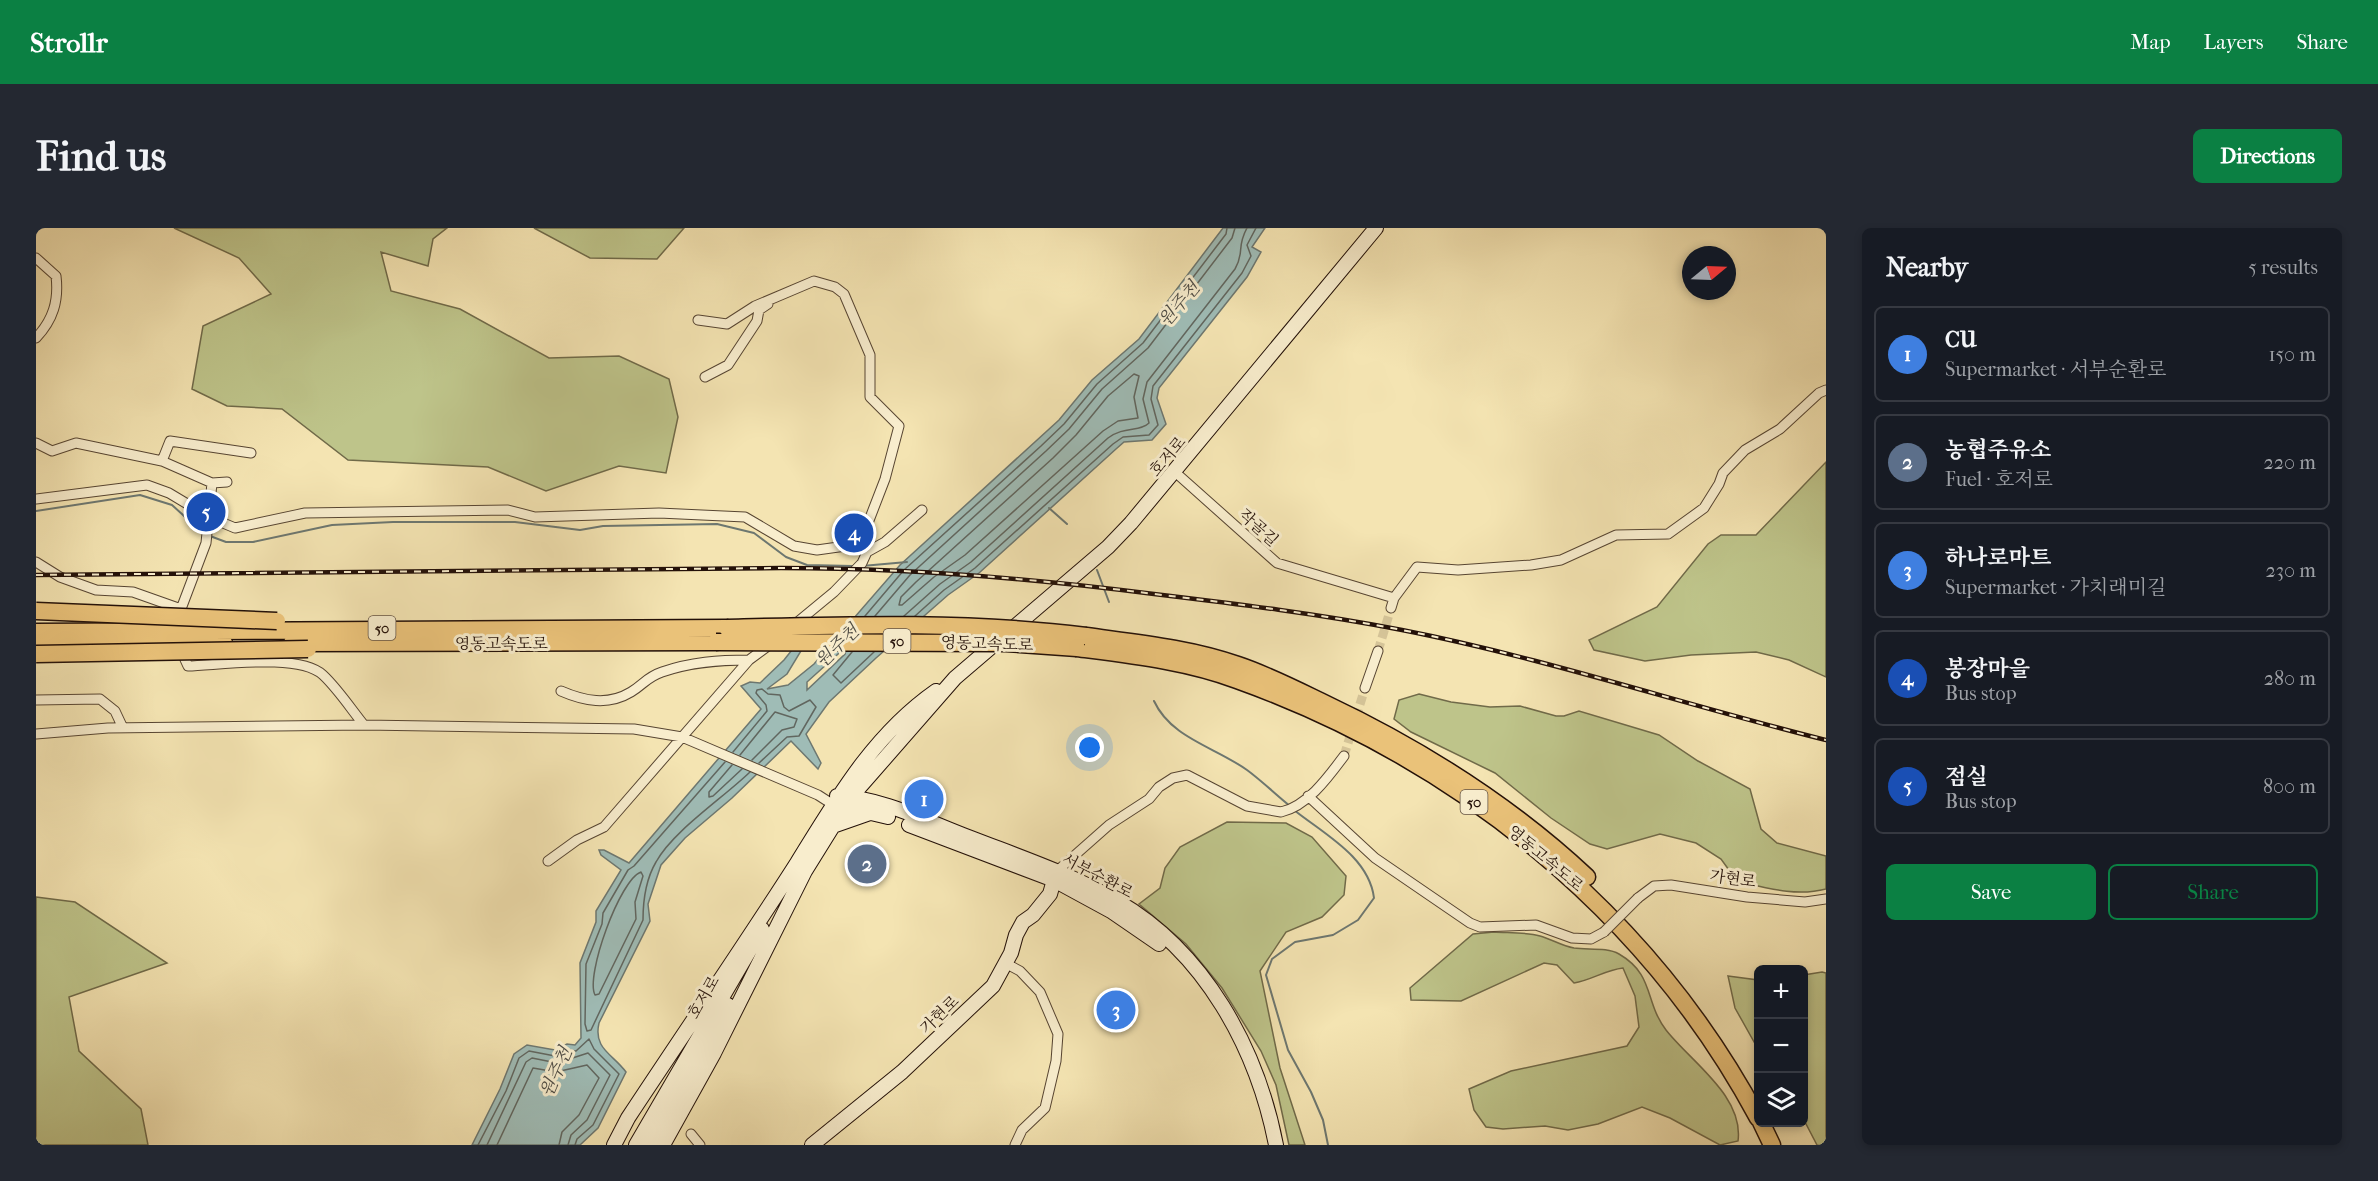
<!DOCTYPE html>
<meta charset="utf-8">
<style>
:root{--surface:#171b24;--page:#242831;--text:#f1f3f6;--muted:#9ea1a6;--line:#363941;--accent:#0b8043}
body{margin:0;font-family:"IM FELL French Canon","Noto Serif KR",serif;background:var(--page);color:var(--text)}
.controls{position:absolute;right:18px;bottom:18px;display:grid;overflow:hidden;border-radius:9px;box-shadow:0 3px 9px #0003}
.controls button{width:54px;height:54px;display:grid;place-items:center;padding:0;border:0;border-bottom:2px solid var(--line);background:var(--surface);color:var(--text);font:30px sans-serif}
.compass{position:absolute;left:1646px;top:18px;width:54px;height:54px;border-radius:50%;background:var(--surface);box-shadow:0 3px 9px #0003;rotate:71deg}
.you{position:absolute;left:1054px;top:520px;width:21px;height:21px;margin:-15px;border:4px solid #fff;border-radius:50%;background:#1a73e8;box-shadow:0 0 0 9px #1a73e833}
.badge{display:grid;place-items:center;width:39px;height:39px;border-radius:50%;background:var(--accent);color:#fff;font-size:20px;font-weight:700}
.pin{position:absolute;translate:-50% -50%;border:3px solid #fff;box-shadow:0 2px 6px #0006}
.list{margin:0;padding:0;list-style:none}
h2{display:flex;justify-content:space-between;align-items:center;height:78px;margin:0;padding:0 24px;font-size:26px}
h2 small{font-size:20px;font-weight:400;color:var(--muted)}
.list li{display:grid;grid-template-columns:39px 1fr auto;gap:18px;align-items:center;box-sizing:border-box;height:96px;margin:0 12px 12px;padding:0 12px;border:2px solid var(--line);border-radius:9px}
.list b{display:block;font-size:22px;white-space:nowrap}
.list p{margin:0;font-size:20px;white-space:nowrap;color:var(--muted)}
.list em{font-size:20px;font-style:normal;color:var(--muted)}
.actions{display:flex;gap:12px;padding:18px 24px}
.actions a{flex:1;padding:14px 0;border:2px solid var(--accent);border-radius:9px;text-align:center;font-size:21px;color:var(--accent)}
.actions .main{background:var(--accent);color:#fff}
.icon{flex:none;width:33px;height:33px;fill:none;stroke:currentColor;stroke-width:2;stroke-linecap:round;stroke-linejoin:round}
.map{position:relative;flex:none;width:1790px;height:917px;overflow:hidden;border-radius:9px}
header{display:flex;align-items:center;gap:36px;box-sizing:border-box;height:84px;padding:0 30px;background:var(--accent);color:#fff}
header strong{font-size:28px}
nav{display:flex;gap:33px;margin-inline-start:auto;font-size:21px}
.intro{display:flex;align-items:center;justify-content:space-between;box-sizing:border-box;height:144px;padding:0 36px}
h1{margin:0;font-size:42px}
.button{padding:15px 27px;border-radius:9px;background:var(--accent);color:#fff;font-size:21px;font-weight:700}
main{display:flex;gap:36px;padding:0 36px}
aside{flex:1;background:var(--surface);border-radius:9px;box-shadow:0 3px 9px #0003}
.map>svg:first-child{display:block}
.green{fill:#bec48a;stroke:#706a49;stroke-width:1.5}
.water{fill:#9fbcb6;stroke:#6d7770;stroke-width:1.5;fill-rule:evenodd}
.lines{fill:none;stroke-linecap:round;stroke-linejoin:round}
.shore{stroke:#61665f;stroke-width:1.5}
.stream{stroke:#6d7770;stroke-width:2}
.street-tunnel{stroke:#d5c498;stroke-width:9;stroke-dasharray:9 4.5;stroke-linecap:butt}
.street-casing{stroke:#574532;stroke-width:11}
.secondary-casing{stroke:#231008;stroke-width:16}
.highway-casing{stroke:#231008;stroke-width:19}
.street{stroke:#f8edcd;stroke-width:9}
.secondary{stroke:#f8edcd;stroke-width:14}
.highway{stroke:#eac279;stroke-width:16}
.rail-casing{stroke:#231008;stroke-width:4.5}
.rail{stroke:#f8edcd;stroke-width:2;stroke-dasharray:7;stroke-linecap:butt}
.street-bridge-casing{stroke:#574532;stroke-width:11;stroke-linecap:butt}
.highway-bridge-casing{stroke:#231008;stroke-width:19;stroke-linecap:butt}
.street-bridge{stroke:#f8edcd;stroke-width:9}
.highway-bridge{stroke:#eac279;stroke-width:16}
.labels{text-anchor:middle;stroke-width:6;stroke-linejoin:round;paint-order:stroke}
.shield{fill:#f8edcd;stroke:#635243;stroke-width:1.5}
.shield-label{font-size:15px;font-weight:bold;fill:#231008}
.street-label{font-size:16px;fill:#231008;stroke:#f8edcd}
.water-label{font-size:18px;font-style:italic;fill:#4e4c45;stroke:#f8edcd}
</style>
<header>
<strong>Strollr</strong>
<nav><a>Map</a><a>Layers</a><a>Share</a></nav>
</header>
<div class="intro"><h1>Find us</h1><a class="button">Directions</a></div>
<main>
<div class="map">
<svg width="1790" height="917" viewBox="0 0 1790 917">
<rect width="100%" height="100%" fill="#f4e4b2"/>
<filter id="stains"><feTurbulence type="fractalNoise" baseFrequency=".00333" numOctaves="4"/><feColorMatrix values="0 0 0 0 .2 0 0 0 0 .09 0 0 0 0 .02 0 0 0 .5 -.17"/></filter>
<radialGradient id="worn" r=".72"><stop offset=".6" stop-color="#630" stop-opacity="0"/><stop offset="1" stop-color="#630" stop-opacity=".3"/></radialGradient>
<path class="green" d="M 138,0 L 411,0 L 397,11 L 392,38 L 345,24 L 355,63 L 424,81 L 513,130 L 583,128 L 633,151 L 642,189 L 630,245 L 583,238 L 510,263 L 452,239 L 312,232 L 246,181 L 191,178 L 156,161 L 167,98 L 235,66 L 203,30 Z
M 498,0 L 648,0 L 621,31 L 554,30 Z
M 1790,234 L 1790,449 L 1753,432 L 1720,424 L 1655,427 L 1609,433 L 1558,422 L 1553,412 L 1621,379 L 1672,316 L 1685,307 L 1720,307 Z
M 1383,466 L 1415,474 L 1454,479 L 1484,478 L 1520,488 L 1528,488 L 1543,483 L 1623,507 L 1662,533 L 1714,561 L 1725,601 L 1741,615 L 1790,628 L 1790,661 C 1760,669 1731,660 1701,653 L 1685,631 L 1660,615 L 1624,606 L 1571,621 L 1554,616 L 1515,590 L 1459,545 L 1375,504 L 1358,491 L 1363,472 Z
M 1191,594 L 1250,595 L 1276,609 L 1310,648 L 1308,667 L 1286,689 L 1250,704 L 1224,743 L 1244,840 L 1269,917 L 1253,917 L 1240,857 L 1225,823 L 1186,760 L 1150,716 L 1103,676 L 1124,660 L 1129,640 L 1144,619 Z
M 0,669 L 39,674 L 131,735 L 33,769 L 43,823 L 105,881 L 112,917 L 0,917 Z
M 1458,704 C 1473,705 1490,704 1504,708 C 1515,711 1526,718 1538,720 C 1552,722 1571,719 1583,726 C 1619,747 1608,773 1630,802 C 1655,834 1708,868 1702,913 L 1684,917 L 1634,890 L 1606,879 L 1562,896 L 1532,902 L 1509,898 L 1467,901 L 1450,899 L 1438,882 L 1433,861 L 1475,843 L 1591,818 L 1603,799 L 1599,768 L 1587,740 C 1569,742 1556,752 1538,755 L 1521,737 L 1508,735 L 1425,773 L 1375,772 L 1374,760 L 1437,706 Z
M 1786,744 L 1790,745 L 1790,917 L 1781,917 L 1768,892 L 1768,747 Z
M 1692,748 L 1722,752 L 1722,821 L 1699,780 Z"/>
<path class="water" d="M 1187,0 L 1229,0 L 1216,19 L 1225,24 L 1211,49 L 1123,160 L 1121,170 L 1130,196 L 1116,212 L 1088,214 L 1080,221 L 943,345 L 912,367 L 840,430 L 793,474 L 770,506 L 785,535 L 782,541 L 755,513 L 696,570 L 649,610 L 625,637 L 612,676 L 614,693 L 563,795 C 557,821 577,826 590,844 L 562,900 L 544,917 L 436,917 L 464,861 L 478,826 L 491,817 L 519,822 L 531,816 L 539,817 L 545,810 L 544,735 L 560,694 L 560,683 L 585,642 L 565,627 L 563,622 L 568,622 L 593,635 L 725,481 L 705,458 L 714,454 L 724,455 L 748,432 L 775,398 L 768,418 L 751,446 L 731,461 L 752,457 L 778,436 L 864,337 L 1023,192 L 1056,152 L 1103,111 ZM 811,418 L 809,426 L 771,462 L 771,454 Z"/>
<g class="lines">
<path class="shore" d="M 1098,146 L 1103,148 L 1098,169 L 1102,190 L 1082,193 L 1067,203 L 929,327 L 898,349 L 866,377 L 863,377 L 865,369 L 880,354 L 1017,230 L 1040,207 L 1072,168 Z
M 829,388 L 868,342 L 1005,218 L 1028,196 L 1061,156 L 1107,115 L 1190,6 L 1191,0
M 839,388 L 874,347 L 1010,223 L 1033,201 L 1066,161 L 1112,120 L 1196,10 L 1199,0
M 868,388 L 904,356 L 935,334 L 1072,210 C 1088,198 1104,204 1113,195 L 1107,171 L 1111,154 L 1199,41 C 1209,24 1200,20 1211,0
M 879,388 L 908,362 L 939,340 L 1077,216 L 1087,209 L 1113,207 L 1122,197 L 1115,171 L 1117,158 L 1206,45 L 1215,28 L 1211,17 L 1220,0
M 816,424 L 797,447 L 805,455 L 838,424
M 697,524 L 731,483 L 730,477 L 720,465 L 721,462 L 726,461 L 732,466 L 744,467 L 748,479 L 753,483 L 774,472 L 780,479 L 763,508 L 751,509 L 723,535
M 704,527 L 739,484 L 761,491 L 758,499 L 746,502 L 716,532
M 689,534 L 598,638 L 592,642 L 567,685 L 566,696 L 550,736 L 549,796 L 551,803 L 555,802 L 607,692 C 607,674 610,651 620,634 C 637,603 687,570 714,544
M 696,537 L 673,564 L 673,569 L 677,568 L 706,541
M 605,644 L 607,648 L 599,674 L 600,691 L 563,766 L 559,767 C 549,748 584,651 605,644 Z
M 442,917 L 470,863 L 483,830 L 493,823 L 519,828 L 532,822 L 540,823 L 553,811 L 558,821 L 583,846 L 557,897 L 541,911 L 539,917
M 451,917 L 490,834 L 496,830 L 521,835 L 552,825 L 574,847 L 551,892 L 535,907 L 532,917
M 461,917 L 497,840 L 520,844 L 551,837 L 563,850 L 543,887 L 526,904 L 523,917"/>
<path class="stream" d="M 1013,280 L 1031,296
M 0,283 L 104,267 L 136,277 L 169,307
M 174,308 L 190,314 L 217,314 L 296,297 L 357,294 L 479,294 L 544,302 L 567,298 L 681,296 L 718,305 L 750,329 L 771,337 L 817,338
M 826,338 L 871,334
M 1061,342 L 1073,374
M 1118,473 C 1135,510 1179,519 1211,542 C 1226,553 1239,566 1254,578
M 1258,582 C 1288,606 1333,629 1338,670 L 1322,692 L 1297,707 L 1259,714 L 1236,731 L 1230,747 L 1252,822 L 1275,864 L 1287,892 L 1292,917"/>
<path class="street-tunnel" d="M 1342,423 L 1355,380
M 1308,528 L 1329,460"/>
<g class="street-casing">
<path id="street" d="M 0,30 L 20,48 C 23,73 17,92 0,110
M 662,92 L 691,96 L 719,78 L 778,53 L 799,59 L 808,66 L 834,127 L 834,169 L 863,198 L 849,251 L 832,295 L 831,324 L 826,335 L 798,364 L 758,397
M 669,149 L 692,137 L 721,93 L 723,82 L 732,76
M 0,215 L 16,223 L 40,215 L 126,233 L 176,255 L 191,254
M 126,233 L 134,213 L 215,225
M 1139,244 L 1241,335 L 1358,370 L 1355,380
M 0,271 L 111,257 L 133,265 L 173,289 L 199,300 L 269,285 L 472,282 L 499,289 L 623,285 L 709,289 L 758,318 L 781,322 L 831,315
M 831,324 L 849,314 L 886,282
M 0,334 L 24,349 L 60,362 L 97,364 L 145,381 L 145,386
M 1358,370 L 1381,339 L 1422,342 L 1495,337 L 1525,332 L 1580,307 L 1632,306 L 1668,280 L 1683,256 L 1687,245 L 1709,222 L 1744,201 L 1783,165 L 1790,162
M 145,381 L 170,315 L 176,255
M 146,425 L 152,438 C 185,437 263,425 287,447 C 302,461 315,481 328,497
M 1329,460 L 1342,423
M 525,463 C 548,473 572,478 595,464 C 608,456 611,449 626,444 C 655,434 683,432 713,432
M 0,472 L 64,471 L 79,483 L 87,500
M 0,506 L 72,500 L 328,497 L 598,501 L 646,509 L 782,567 L 796,576
M 1272,568 L 1339,630 L 1434,695 L 1444,699 L 1500,697 L 1536,710 L 1555,711 L 1568,704
M 512,633 L 541,612 L 568,599 L 713,432 L 736,415
M 1021,643 L 1073,597 L 1113,571 L 1123,559 L 1137,550 L 1151,547 L 1211,578 L 1245,584 C 1272,578 1293,548 1308,528
M 1602,670 L 1618,658 L 1635,657 L 1711,669 L 1769,674 L 1790,671
M 969,735 L 984,743 L 1004,764 L 1022,806 L 1020,833 L 1009,880 L 986,902 L 979,917
M 655,906 L 664,917"/>
</g>
<g class="secondary-casing">
<path id="secondary" d="M 801,568 C 847,570 892,594 935,610 C 984,629 1035,646 1081,673 C 1169,724 1221,820 1240,917
M 801,577 L 852,589
M 873,597 L 1018,652 L 1075,683 L 1123,716
M 797,598 L 837,584
M 578,917 L 592,890 C 648,805 706,721 761,635 C 800,572 837,507 900,463
M 600,917 L 726,701
M 614,917 L 692,777
M 627,917 L 678,825 L 769,643 L 815,569 L 919,450 L 1072,319 L 1095,295 L 1340,0
M 776,917 L 866,844 L 957,758 L 975,725 L 980,707 L 987,694 L 997,687 L 1014,666 L 1020,645"/>
</g>
<g class="highway-casing">
<path id="highway" d="M 0,404 L 691,400
M 1050,408 C 1101,415 1154,420 1202,437 C 1232,447 1261,462 1290,476 C 1385,521 1474,577 1551,649
M 0,415 L 188,415
M 256,415 L 680,414
M 1041,420 C 1095,427 1150,433 1201,452 C 1421,531 1611,683 1722,890
M 1725,894 L 1736,917"/>
</g>
<use href="#street" class="street"/>
<use href="#secondary" class="secondary"/>
<use href="#highway" class="highway"/>
<g class="rail-casing">
<path id="rail" d="M 0,347 L 745,340 C 871,340 993,350 1118,366 C 1201,376 1284,386 1366,402 C 1509,430 1649,477 1790,512"/>
</g>
<use href="#rail" class="rail"/>
<g class="street-bridge-casing">
<path id="street-bridge" d="M 1568,704 L 1602,670"/>
</g>
<g class="highway-bridge-casing">
<path id="highway-bridge" d="M 0,383 L 241,393
M 691,400 C 810,397 932,393 1050,408
M 680,414 L 970,415 L 1041,420
M 0,426 L 272,421"/>
</g>
<use href="#street-bridge" class="street-bridge"/>
<use href="#highway-bridge" class="highway-bridge"/>
</g>
<g class="labels">
<g class="shield">
<rect x="332.5" y="388" width="27" height="24" rx="4.5"/>
<rect x="847.5" y="401" width="27" height="24" rx="4.5"/>
<rect x="1424.5" y="562" width="27" height="24" rx="4.5"/>
</g>
<g class="shield-label">
<text x="346" y="405">50</text>
<text x="861" y="418">50</text>
<text x="1438" y="579">50</text>
</g>
<g class="street-label">
<text transform="translate(1131 228) rotate(-50)" y="6">호저로</text>
<text transform="translate(1223 299) rotate(42)" y="6">작골길</text>
<text x="465" y="421">영동고속도로</text>
<text transform="translate(951 415) rotate(2)" y="6">영동고속도로</text>
<text transform="translate(1510 630) rotate(40)" y="6">영동고속도로</text>
<text transform="translate(1062 647) rotate(28)" y="6">서부순환로</text>
<text transform="translate(1697 650) rotate(8)" y="6">가현로</text>
<text transform="translate(667 769) rotate(-60)" y="6">호저로</text>
<text transform="translate(903 786) rotate(-44)" y="6">가현로</text>
</g>
<g class="water-label">
<text transform="translate(1143 76) rotate(-50)" y="6">원주천</text>
<text transform="translate(801 418) rotate(-44)" y="6">원주천</text>
<text transform="translate(520 844) rotate(-66)" y="6">원주천</text>
</g>
</g>
<rect width="100%" height="100%" filter="url(#stains)"/>
<rect width="100%" height="100%" fill="url(#worn)"/>
</svg>
<div class="controls">
<button>+</button>
<button>−</button>
<button><svg class="icon" aria-label="layers" viewBox="0 0 24 24"><path d="M12 4l9 5-9 5-9-5zM3 14l9 5 9-5"/></svg></button>
</div>
<svg class="compass" viewBox="-18 -18 36 36"><path d="M0-13l5 13h-10z" fill="#e53935"/><path d="M0 13l5-13h-10z" fill="#9ea1a6"/></svg>
<div class="you"></div>
<div class="pin badge" style="left:888px;top:571px;background:#3f7fe0">1</div>
<div class="pin badge" style="left:831px;top:636px;background:#5c6f8a">2</div>
<div class="pin badge" style="left:1080px;top:782px;background:#3f7fe0">3</div>
<div class="pin badge" style="left:818px;top:305px;background:#1a4fb4">4</div>
<div class="pin badge" style="left:170px;top:284px;background:#1a4fb4">5</div>
</div>
<aside>
<h2>Nearby<small>5 results</small></h2>
<ul class="list">
<li><span class="badge" style="background:#3f7fe0">1</span><div><b>CU</b><p>Supermarket · 서부순환로</p></div><em>150 m</em></li>
<li><span class="badge" style="background:#5c6f8a">2</span><div><b>농협주유소</b><p>Fuel · 호저로</p></div><em>220 m</em></li>
<li><span class="badge" style="background:#3f7fe0">3</span><div><b>하나로마트</b><p>Supermarket · 가치래미길</p></div><em>230 m</em></li>
<li><span class="badge" style="background:#1a4fb4">4</span><div><b>봉장마을</b><p>Bus stop</p></div><em>280 m</em></li>
<li><span class="badge" style="background:#1a4fb4">5</span><div><b>점실</b><p>Bus stop</p></div><em>800 m</em></li>
</ul>
<div class="actions"><a class="main">Save</a><a>Share</a></div>
</aside>
</main>
